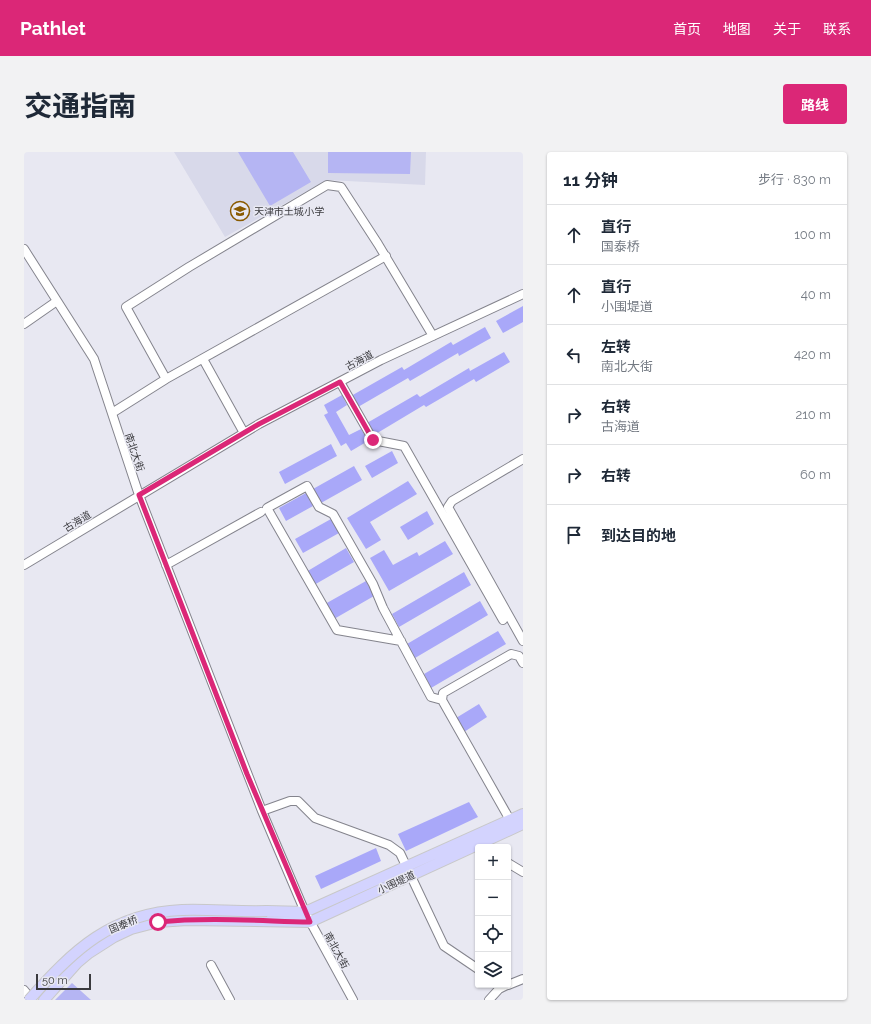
<!DOCTYPE html>
<html lang="zh">
<meta charset="utf-8">
<style>
:root{--surface:#fff;--page:#f2f2f3;--text:#1f2937;--muted:#747a83;--line:#e0e1e3;--accent:#db2777}
body{margin:0;font-family:Raleway,"Noto Sans SC",sans-serif;background:var(--page);color:var(--text)}
.controls{position:absolute;right:12px;bottom:12px;display:grid;overflow:hidden;border-radius:4px;box-shadow:0 1px 3px #0004}
.controls button{width:36px;height:36px;display:grid;place-items:center;padding:0;border:0;border-bottom:1px solid var(--line);background:var(--surface);color:var(--text);font:20px sans-serif}
.scale{position:absolute;left:12px;bottom:10px;width:55px;box-sizing:border-box;padding-left:4px;border:2px solid #3a3a3e;border-top:0;font-size:11px;line-height:14px;white-space:nowrap;color:#3a3a3e;-webkit-text-stroke:3px #e8e8f2;paint-order:stroke}
.stop{position:absolute;width:12px;height:12px;margin:-9px;border:3px solid #db2777;border-radius:50%;background:#fff}
.stop.end{background:#db2777;border-color:#fff;box-shadow:0 1px 4px #0008}
.list{margin:0;padding:0;list-style:none}
h2{display:flex;justify-content:space-between;align-items:center;height:52px;margin:0;padding:0 16px;font-size:17px}
h2 small{font-size:13px;font-weight:400;color:var(--muted)}
.list li{display:grid;grid-template-columns:26px 1fr auto;gap:12px;align-items:center;box-sizing:border-box;height:60px;padding:0 16px;border-top:1px solid var(--line)}
.list b{display:block;font-size:15px;white-space:nowrap}
.list p{margin:0;font-size:13px;white-space:nowrap;color:var(--muted)}
.list em{font-size:13px;font-style:normal;color:var(--muted)}
.icon{flex:none;width:22px;height:22px;fill:none;stroke:currentColor;stroke-width:2;stroke-linecap:round;stroke-linejoin:round}
.map{position:relative;flex:none;width:499px;height:848px;overflow:hidden;border-radius:4px}
header{display:flex;align-items:center;gap:24px;box-sizing:border-box;height:56px;padding:0 20px;background:var(--accent);color:#fff}
header strong{font-size:19px}
nav{display:flex;gap:22px;margin-inline-start:auto;font-size:14px}
.intro{display:flex;align-items:center;justify-content:space-between;box-sizing:border-box;height:96px;padding:0 24px}
h1{margin:0;font-size:28px}
.button{padding:10px 18px;border-radius:4px;background:var(--accent);color:#fff;font-size:14px;font-weight:700}
main{display:flex;gap:24px;padding:0 24px}
aside{flex:1;background:var(--surface);border-radius:4px;box-shadow:0 1px 3px #0004}
.map>svg:first-child{display:block}
.built{fill:#d8d9ea}
.green{fill:#b5b5f3}
.building{fill:#a9a8f9}
.lines{fill:none;stroke-linecap:round;stroke-linejoin:round}
.minor-casing{stroke:#84848d;stroke-width:10}
.major-casing{stroke:#c8c8c9;stroke-width:12}
.minor{stroke:#fff;stroke-width:8}
.major{stroke:#d3d3fe;stroke-width:10}
.major-bridge-casing{stroke:#c8c8c9;stroke-width:12;stroke-linecap:butt}
.major-bridge{stroke:#d3d3fe;stroke-width:10}
.route{stroke:#db2777;stroke-width:5}
.labels{text-anchor:middle;stroke-width:3;stroke-linejoin:round;paint-order:stroke}
.poi-label{font-size:10px;fill:#3a3a3e;stroke:#e8e8f2;text-anchor:start}
.street-label{font-size:10px;fill:#3a3a3e;stroke:#e8e8f2}
</style>
<header>
<strong>Pathlet</strong>
<nav><a>首页</a><a>地图</a><a>关于</a><a>联系</a></nav>
</header>
<div class="intro"><h1>交通指南</h1><a class="button">路线</a></div>
<main>
<div class="map">
<svg width="499" height="848" viewBox="0 0 499 848">
<rect width="100%" height="100%" fill="#e8e8f2"/>
<path class="built" d="M 150,0 L 402,0 L 401,33 L 303,28 L 201,85 Z"/>
<path class="green" d="M 214,0 L 269,0 L 287,30 L 246,54 Z
M 304,0 L 387,0 L 386,22 L 304,21 Z
M 48,831 L 67,848 L 31,848 Z"/>
<path class="building" d="M 499,154 L 499,170 L 479,181 L 472,169 Z
M 461,175 L 467,186 L 435,204 L 434,201 L 386,229 L 384,226 L 334,255 L 327,244 L 378,215 L 380,218 L 427,190 L 429,193 Z
M 480,200 L 486,210 L 452,230 L 450,227 L 402,255 L 400,253 L 350,283 L 343,271 L 393,242 L 396,245 L 445,216 L 446,219 Z
M 318,243 L 323,253 L 312,260 L 325,283 L 337,277 L 344,289 L 327,299 L 322,291 L 317,294 L 300,263 L 304,261 L 300,253 Z
M 307,292 L 313,304 L 261,332 L 255,320 Z
M 368,299 L 374,311 L 348,326 L 341,314 Z
M 330,314 L 338,328 L 297,351 L 289,337 Z
M 384,329 L 393,342 L 346,370 L 357,388 L 342,397 L 323,366 Z
M 282,341 L 289,354 L 262,369 L 255,356 Z
M 403,359 L 410,372 L 384,388 L 376,375 Z
M 307,367 L 315,381 L 279,401 L 271,387 Z
M 421,389 L 429,402 L 365,439 L 346,406 L 360,398 L 369,413 L 393,400 L 395,404 Z
M 322,396 L 330,410 L 290,433 L 282,420 Z
M 440,420 L 447,433 L 375,475 L 368,462 Z
M 342,429 L 350,444 L 310,467 L 301,452 Z
M 456,449 L 464,463 L 391,506 L 383,492 Z
M 474,479 L 482,492 L 407,536 L 400,522 Z
M 455,552 L 463,565 L 440,580 L 432,566 Z
M 445,650 L 454,665 L 382,699 L 374,682 Z
M 352,696 L 357,709 L 297,737 L 291,724 Z"/>
<g class="lines">
<g class="minor-casing">
<path id="minor" d="M 0,97 L 70,207 L 115,343 L 238,659 L 281,760 L 329,848
M 0,172 L 33,149
M 179,207 L 220,281
M 142,227 L 102,155 L 165,115 L 303,33 L 317,35 L 354,92 L 409,184
M 316,230 L 349,288 L 380,294 L 479,468
M 88,261 L 142,227 L 362,104
M 499,307 L 428,349 L 424,355 L 499,489
M 0,413 L 235,272 L 357,208 L 499,142
M 142,413 L 237,360
M 377,489 L 313,478 L 243,356 L 283,334 L 295,355 L 309,362 L 349,432 L 359,456 L 407,545 L 418,548
M 238,659 L 266,649 L 274,649 L 291,666 L 365,693 L 376,701 L 420,794 L 454,817
M 486,668 L 418,548 L 419,541 L 487,502 L 495,504 L 499,511
M 484,711 L 499,720
M 187,813 L 206,848
M 484,833 L 499,827
M 0,838 L 8,848
M 465,848 L 475,837 L 483,833"/>
</g>
<g class="major-casing">
<path id="major" d="M 243,759 L 281,760 L 499,662
M 20,848 L 53,811 L 65,801 L 90,785 L 107,777 L 134,770 L 163,768 L 286,770 L 499,672"/>
</g>
<use href="#minor" class="minor"/>
<use href="#major" class="major"/>
<g class="major-bridge-casing">
<path id="major-bridge" d="M 5,848 C 49,798 88,761 158,758 C 186,757 215,760 243,759"/>
</g>
<use href="#major-bridge" class="major-bridge"/>
</g>
<g class="lines">
<path class="route" d="M 134,770 C 185,765 236,769 286,770 L 223,622 L 115,343 L 235,272 L 316,230 L 349,288"/>
</g>
<defs>
<g id="school-ring" transform="scale(1)"><circle r="9.5" fill="#e8e8f2" stroke="#895a00" stroke-width="1.5"/><path d="M0-5L7-2L0 1L-7-2ZM-4 1L0 2.5L4 1V4Q0 6-4 4Z" fill="#895a00"/></g>
</defs>
<g fill-rule="evenodd">
<use href="#school-ring" x="216" y="59"/>
</g>
<g class="labels">
<g class="poi-label">
<text x="230" y="63">天津市土城小学</text>
</g>
<g class="street-label">
<text transform="translate(335 208) rotate(-28)" y="4">古海道</text>
<text transform="translate(111 300) rotate(71)" y="4">南北大街</text>
<text transform="translate(53 369) rotate(-31)" y="4">古海道</text>
<text transform="translate(372 730) rotate(-25)" y="4">小围堤道</text>
<text transform="translate(99 772) rotate(-23)" y="4">国泰桥</text>
<text transform="translate(313 798) rotate(61)" y="4">南北大街</text>
</g>
</g>
</svg>
<div class="controls">
<button>+</button>
<button>−</button>
<button><svg class="icon" aria-label="locate" viewBox="0 0 24 24"><circle cx="12" cy="12" r="6"/><path d="M12 2v4M12 18v4M2 12h4M18 12h4"/></svg></button>
<button><svg class="icon" aria-label="layers" viewBox="0 0 24 24"><path d="M12 4l9 5-9 5-9-5zM3 14l9 5 9-5"/></svg></button>
</div>
<div class="scale">50 m</div>
<div class="stop" style="left:134px;top:770px"></div>
<div class="stop end" style="left:349px;top:288px"></div>
</div>
<aside>
<h2>11 分钟<small>步行 · 830 m</small></h2>
<ul class="list">
<li><svg class="icon" aria-label="ahead" viewBox="0 0 24 24"><path d="M12 20V5M6 11l6-6 6 6"/></svg><div><b>直行</b><p>国泰桥</p></div><em>100 m</em></li>
<li><svg class="icon" aria-label="ahead" viewBox="0 0 24 24"><path d="M12 20V5M6 11l6-6 6 6"/></svg><div><b>直行</b><p>小围堤道</p></div><em>40 m</em></li>
<li><svg class="icon" aria-label="left" viewBox="0 0 24 24"><path d="M17 20v-9H6M10 6l-5 5 5 5"/></svg><div><b>左转</b><p>南北大街</p></div><em>420 m</em></li>
<li><svg class="icon" aria-label="right" viewBox="0 0 24 24"><path d="M7 20v-9h11M14 6l5 5-5 5"/></svg><div><b>右转</b><p>古海道</p></div><em>210 m</em></li>
<li><svg class="icon" aria-label="right" viewBox="0 0 24 24"><path d="M7 20v-9h11M14 6l5 5-5 5"/></svg><div><b>右转</b></div><em>60 m</em></li>
<li><svg class="icon" aria-label="arrive" viewBox="0 0 24 24"><path d="M6 21V4h12l-3 4 3 4H6"/></svg><div><b>到达目的地</b></div></li>
</ul>
</aside>
</main>
